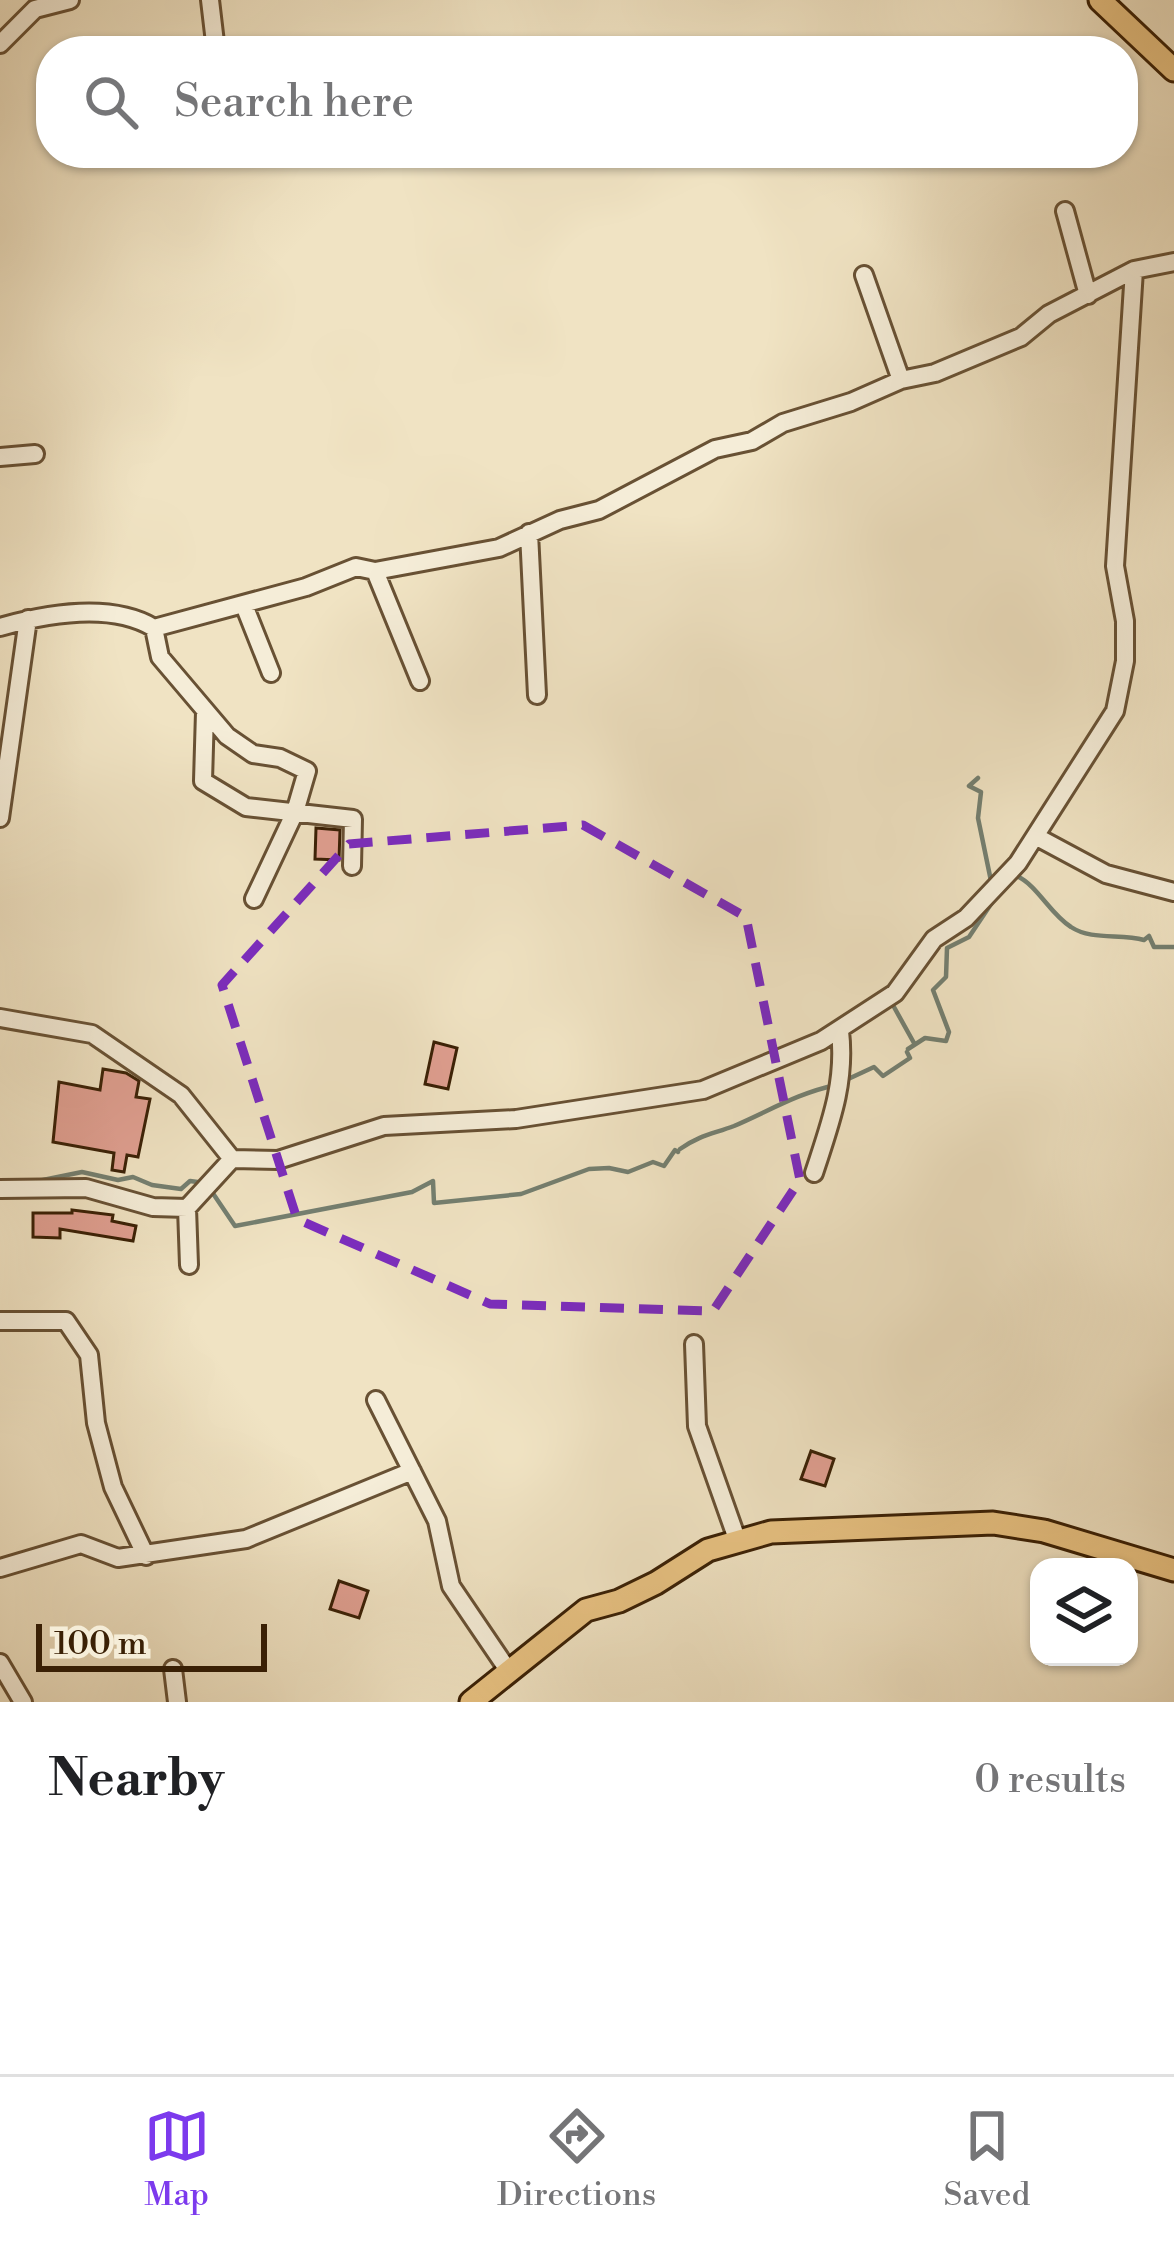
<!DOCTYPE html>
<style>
:root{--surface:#fff;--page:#f2f2f2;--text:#202124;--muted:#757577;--line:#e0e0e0;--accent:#7c3aed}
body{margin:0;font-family:"Libre Bodoni",serif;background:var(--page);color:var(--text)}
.controls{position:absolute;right:36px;bottom:36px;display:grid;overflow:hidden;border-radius:24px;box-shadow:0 3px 9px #0004}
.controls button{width:108px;height:108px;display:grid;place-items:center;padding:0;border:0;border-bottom:3px solid var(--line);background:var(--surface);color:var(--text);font:60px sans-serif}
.scale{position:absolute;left:36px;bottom:30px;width:231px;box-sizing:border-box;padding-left:12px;border:6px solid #3a2005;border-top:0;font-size:33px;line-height:42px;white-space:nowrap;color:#3a2005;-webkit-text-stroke:9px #f5edd8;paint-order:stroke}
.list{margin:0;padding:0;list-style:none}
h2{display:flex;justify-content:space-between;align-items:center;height:156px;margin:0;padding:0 48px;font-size:51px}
h2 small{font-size:39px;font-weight:400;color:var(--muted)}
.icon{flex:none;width:66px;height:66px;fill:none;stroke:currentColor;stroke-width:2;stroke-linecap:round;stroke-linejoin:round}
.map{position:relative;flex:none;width:1174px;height:1702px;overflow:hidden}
.search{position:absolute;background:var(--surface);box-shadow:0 3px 9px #0004;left:36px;right:36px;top:36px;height:132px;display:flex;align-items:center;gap:30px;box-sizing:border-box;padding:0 42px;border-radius:48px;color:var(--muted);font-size:45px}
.sheet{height:372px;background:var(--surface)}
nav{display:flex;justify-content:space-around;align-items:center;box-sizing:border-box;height:168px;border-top:3px solid var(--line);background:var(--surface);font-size:33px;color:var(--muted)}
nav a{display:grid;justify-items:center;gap:6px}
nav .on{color:var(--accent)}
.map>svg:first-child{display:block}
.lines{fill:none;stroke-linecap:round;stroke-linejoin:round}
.stream{stroke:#747f70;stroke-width:4.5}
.building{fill:#e09f91;stroke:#3a2005;stroke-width:3}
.minor-casing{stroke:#685134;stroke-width:22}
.major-casing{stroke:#3a2005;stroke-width:27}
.minor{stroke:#f5edd8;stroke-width:16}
.major{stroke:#e8c282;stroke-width:21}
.marked{fill:none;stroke:#7b2cbf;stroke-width:9;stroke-dasharray:24 15;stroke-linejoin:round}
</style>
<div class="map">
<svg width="1174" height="1702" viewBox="0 0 1174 1702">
<rect width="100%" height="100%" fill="#f0e3c3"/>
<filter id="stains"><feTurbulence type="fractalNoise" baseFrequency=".00167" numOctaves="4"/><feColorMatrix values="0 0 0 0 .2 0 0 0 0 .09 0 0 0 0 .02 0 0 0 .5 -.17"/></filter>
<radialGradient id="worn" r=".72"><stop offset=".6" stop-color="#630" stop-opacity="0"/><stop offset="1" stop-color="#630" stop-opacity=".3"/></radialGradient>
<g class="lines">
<path class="stream" d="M 978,778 L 969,786 L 981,792 L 978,818 L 991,881
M 1008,884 L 1017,876 C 1038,886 1050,914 1071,927 C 1092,941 1121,933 1144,940 L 1149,936 L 1154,947 L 1174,947
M 894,1007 L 914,1043
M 908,1049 L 925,1038 L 946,1041 L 949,1032 L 933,990 L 946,977 L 947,948 L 969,937 L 993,901
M 846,1080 L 874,1067 L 883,1076 L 910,1058 L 907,1052
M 680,1149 C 700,1135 713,1134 734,1126 C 769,1111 798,1093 836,1085
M 38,1181 L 82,1172 L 118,1180 L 133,1177 L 152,1185 L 181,1189 L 190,1181 L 205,1183
M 210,1189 L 235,1226 L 412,1192 L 433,1181 L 434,1203 L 521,1194 L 589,1169 L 609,1168 L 628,1172 L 653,1162 L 664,1166 L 675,1150 L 678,1152"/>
</g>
<path class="building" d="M 316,828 L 340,830 L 339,860 L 315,859 Z
M 434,1042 L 457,1048 L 448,1089 L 425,1084 Z
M 103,1069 L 126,1073 L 139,1081 L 136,1097 L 150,1099 L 138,1157 L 127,1155 L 124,1172 L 112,1170 L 114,1153 L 53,1142 L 59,1082 L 100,1090 Z
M 72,1210 L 113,1215 L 112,1221 L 136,1226 L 133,1241 L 60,1229 L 60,1238 L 33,1237 L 33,1213 L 72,1213 Z
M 811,1451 L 834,1459 L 825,1486 L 801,1479 Z
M 339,1581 L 368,1591 L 359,1618 L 330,1609 Z"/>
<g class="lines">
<g class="minor-casing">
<path id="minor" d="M 210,0 L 216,51
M 0,44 L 35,9 L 70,0
M 1065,211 L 1088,295
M 864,275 L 901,380
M 0,457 L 35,454
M 529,533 L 537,695
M 375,571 L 420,681
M 244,605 L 271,673
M 0,627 C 46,614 111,602 154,628 L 306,587 L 356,567 L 375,571 L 499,548 L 560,520 L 599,510 L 715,449 L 752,441 L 783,423 L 851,402 L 901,380 L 935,373 L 1021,337 L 1049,314 L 1134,270 L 1174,262
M 154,628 L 160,657 L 227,736 L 253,754 L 280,758 L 307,771 L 295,812 L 254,899
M 205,712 L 203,781 L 246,807 L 353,819 L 352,866
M 0,818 L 28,619
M 1037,837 L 1106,874 L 1174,892
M 0,1018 L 92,1034 L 181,1095 L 232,1159
M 814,1173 C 830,1124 846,1083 840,1031
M 0,1189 L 86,1188 L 153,1207 L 187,1208 L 232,1159 L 278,1160 L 384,1126 L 516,1119 L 703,1090 L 821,1041 L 895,993 L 934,939 L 966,918 L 1018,863 L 1115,711 L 1125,661 L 1125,621 L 1115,566 L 1134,270
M 187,1208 L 189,1265
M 0,1321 L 66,1321 L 89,1355 L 96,1423 L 113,1487 L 146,1556
M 694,1344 L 697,1426 L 737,1539
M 376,1400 L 437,1521 L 451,1586 L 508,1670
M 0,1568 L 81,1544 L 118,1558 L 246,1539 L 412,1471
M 0,1663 L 23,1702
M 173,1669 L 177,1702"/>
</g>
<g class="major-casing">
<path id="major" d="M 1100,0 L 1174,70
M 471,1702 L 586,1610 L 619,1601 L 656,1583 L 708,1550 L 771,1532 L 993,1523 L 1044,1531 L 1174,1570"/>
</g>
<use href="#minor" class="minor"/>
<use href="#major" class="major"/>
</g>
<path class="marked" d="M 583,825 L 746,917 L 800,1180 L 713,1311 L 490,1304 L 297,1219 L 222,985 L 349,844 Z"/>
<rect width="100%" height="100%" filter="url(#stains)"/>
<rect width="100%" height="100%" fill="url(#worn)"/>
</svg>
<div class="controls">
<button><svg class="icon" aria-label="layers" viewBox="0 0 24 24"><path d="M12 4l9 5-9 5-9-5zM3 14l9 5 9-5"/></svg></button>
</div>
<div class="scale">100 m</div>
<div class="search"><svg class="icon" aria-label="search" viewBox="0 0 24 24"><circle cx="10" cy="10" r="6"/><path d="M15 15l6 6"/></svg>Search here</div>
</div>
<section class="sheet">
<h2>Nearby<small>0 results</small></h2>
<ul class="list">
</ul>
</section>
<nav>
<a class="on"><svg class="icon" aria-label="map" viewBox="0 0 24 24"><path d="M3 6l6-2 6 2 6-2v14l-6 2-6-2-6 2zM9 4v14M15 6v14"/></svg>Map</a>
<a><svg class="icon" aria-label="directions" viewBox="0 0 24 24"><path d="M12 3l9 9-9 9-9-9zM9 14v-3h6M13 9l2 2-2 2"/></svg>Directions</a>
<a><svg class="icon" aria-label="saved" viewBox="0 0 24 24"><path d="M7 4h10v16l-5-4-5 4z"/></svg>Saved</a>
</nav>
